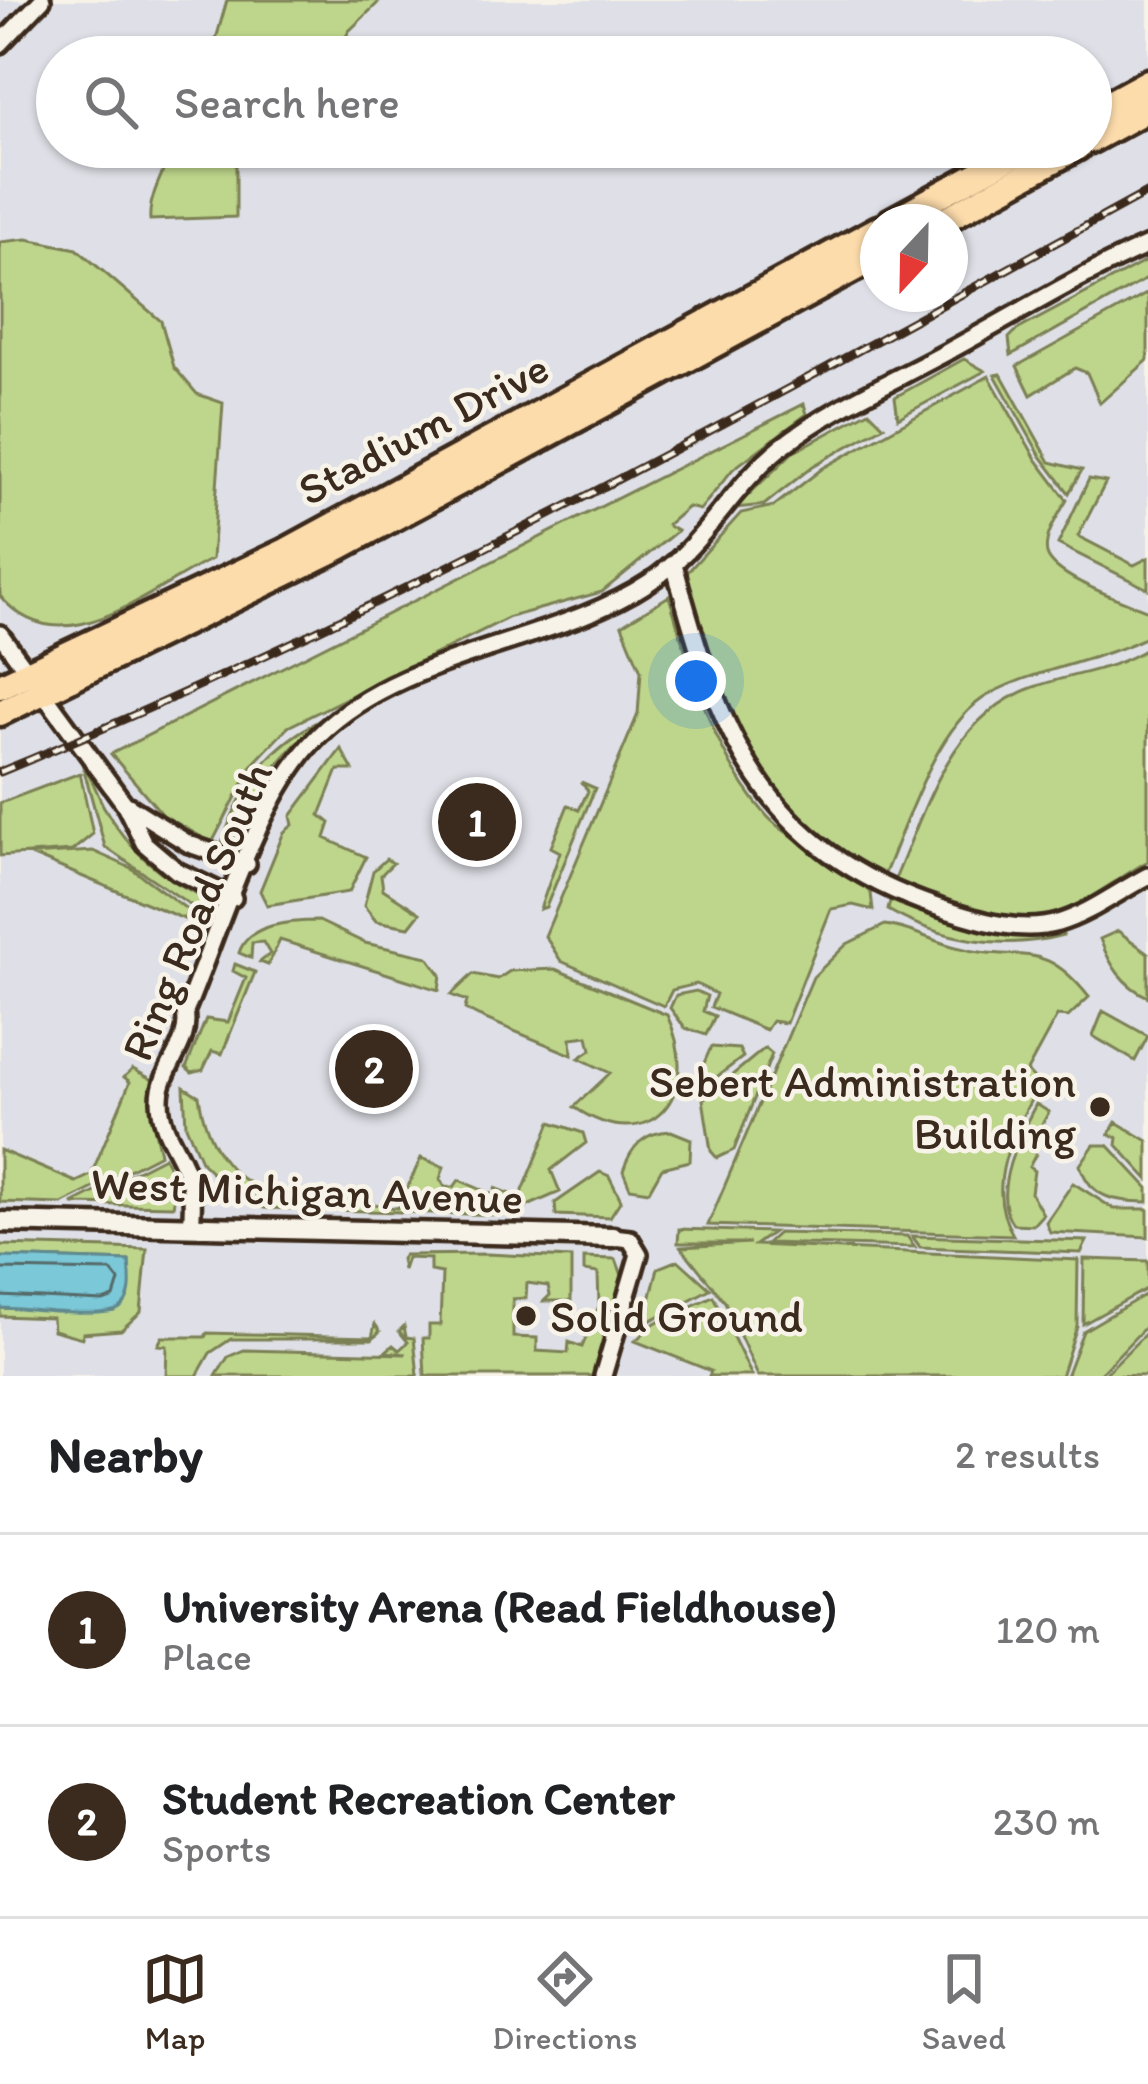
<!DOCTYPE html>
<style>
:root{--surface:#fff;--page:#f6f6f6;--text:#202124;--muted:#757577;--line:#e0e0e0;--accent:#3b2a1e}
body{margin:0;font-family:Itim,sans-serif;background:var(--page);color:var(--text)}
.compass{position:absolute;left:860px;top:204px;width:108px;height:108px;border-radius:50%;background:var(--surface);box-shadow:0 3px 9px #0004;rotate:202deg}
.you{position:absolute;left:696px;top:681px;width:42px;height:42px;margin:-30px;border:9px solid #fff;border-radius:50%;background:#1a73e8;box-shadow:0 0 0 18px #1a73e833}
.badge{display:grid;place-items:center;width:78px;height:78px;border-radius:50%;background:var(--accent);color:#fff;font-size:39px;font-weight:700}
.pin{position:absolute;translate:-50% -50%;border:6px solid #fff;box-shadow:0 3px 12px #0006}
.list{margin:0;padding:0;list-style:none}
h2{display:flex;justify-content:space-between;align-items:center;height:156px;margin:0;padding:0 48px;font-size:51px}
h2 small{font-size:39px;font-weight:400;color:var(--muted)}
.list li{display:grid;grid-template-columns:78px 1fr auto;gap:36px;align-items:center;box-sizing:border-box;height:192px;padding:0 48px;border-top:3px solid var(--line)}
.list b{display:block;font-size:45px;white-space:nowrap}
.list p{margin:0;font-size:39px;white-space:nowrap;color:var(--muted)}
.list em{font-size:39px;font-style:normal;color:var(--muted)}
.icon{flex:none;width:66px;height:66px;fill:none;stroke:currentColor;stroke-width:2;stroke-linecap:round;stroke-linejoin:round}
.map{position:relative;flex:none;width:1148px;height:1376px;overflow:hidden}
.search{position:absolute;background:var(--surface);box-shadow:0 3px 9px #0004;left:36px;right:36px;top:36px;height:132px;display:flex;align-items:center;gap:30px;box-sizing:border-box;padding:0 42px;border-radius:66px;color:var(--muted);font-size:45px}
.sheet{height:540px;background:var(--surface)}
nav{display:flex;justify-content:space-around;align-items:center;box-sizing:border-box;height:168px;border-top:3px solid var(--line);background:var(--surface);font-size:33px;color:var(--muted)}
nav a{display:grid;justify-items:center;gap:6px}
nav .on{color:var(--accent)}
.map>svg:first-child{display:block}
.built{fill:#dfe0e7;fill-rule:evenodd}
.green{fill:#bed68c;stroke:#7c8055;stroke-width:3}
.water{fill:#7ac8d8;stroke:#61898e;stroke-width:3}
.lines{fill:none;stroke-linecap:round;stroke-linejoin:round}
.shore{stroke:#546968;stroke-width:3}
.minor-casing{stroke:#3b2a1e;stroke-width:24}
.tertiary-casing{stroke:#3b2a1e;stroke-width:27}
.primary-casing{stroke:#3b2a1e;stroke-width:33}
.minor{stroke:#f7f3e8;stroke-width:15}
.tertiary{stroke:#f7f3e8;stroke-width:18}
.primary{stroke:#fddcac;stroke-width:24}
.rail-casing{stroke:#3b2a1e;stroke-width:9}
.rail{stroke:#f7f3e8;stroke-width:4.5;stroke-dasharray:14;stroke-linecap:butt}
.poi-dot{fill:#3b2a1e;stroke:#f7f3e8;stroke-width:4.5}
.labels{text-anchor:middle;stroke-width:9;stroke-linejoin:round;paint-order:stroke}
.street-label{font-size:45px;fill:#3b2a1e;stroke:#f7f3e8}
.poi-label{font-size:45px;fill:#3b2a1e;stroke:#f7f3e8;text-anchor:end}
</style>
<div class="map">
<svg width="1148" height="1376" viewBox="0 0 1148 1376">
<rect width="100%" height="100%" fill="#f7f3e8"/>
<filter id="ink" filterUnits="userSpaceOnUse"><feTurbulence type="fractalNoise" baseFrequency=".00833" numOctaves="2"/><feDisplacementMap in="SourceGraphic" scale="24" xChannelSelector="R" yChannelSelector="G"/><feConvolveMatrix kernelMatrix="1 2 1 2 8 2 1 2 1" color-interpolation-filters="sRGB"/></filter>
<g filter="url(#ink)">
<path class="built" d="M 0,0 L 1148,0 L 1148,1376 L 0,1376 L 0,1221 L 449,1233 L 448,1221 L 0,1211 ZM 57,57 L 1091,57 L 1091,147 L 57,147 ZM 878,222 L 950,222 L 950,294 L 878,294 Z"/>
<path class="green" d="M 227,0 L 381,0 L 349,31 L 335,57 L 211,57 Z
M 173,147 L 244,147 L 236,162 L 236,217 L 150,220 C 148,196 165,171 173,147 Z
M 27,239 L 77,249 L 161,321 L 174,367 L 197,394 L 223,403 L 212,559 C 148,590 61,669 0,596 L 0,242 Z
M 1148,260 L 1148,278 L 1011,355 L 1009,338 L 1017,330 Z
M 1148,293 L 1148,360 L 1100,403 L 1087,373 L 1075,368 L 1031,395 L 1017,366 Z
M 964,359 L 985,371 L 898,418 L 895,397 Z
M 1001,374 L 1050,462 L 1082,470 L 1069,493 L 1040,455 L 995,375 Z
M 989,376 L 1036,459 L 1067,500 C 1059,514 1043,536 1047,554 C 1054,578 1125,601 1148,611 L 1148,636 C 1098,663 1022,671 982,699 C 934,732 906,825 883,878 C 862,865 838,854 818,839 C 737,777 709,670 685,575 L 741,513 L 774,506 L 823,468 Z
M 804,404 L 807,414 L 733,469 L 700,510 L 688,507 L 667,525 L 677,531 L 602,592 L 510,617 L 288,727 L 253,764 L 212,843 L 163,815 L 111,754 Z
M 869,411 L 884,426 L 813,466 L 764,505 L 735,508 L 792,453 Z
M 1089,479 L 1106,482 L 1078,536 L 1134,565 L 1148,558 L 1148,589 L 1058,544 Z
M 669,596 C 691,670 714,757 767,816 C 792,844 854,864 871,893 L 873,910 L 853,905 L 831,909 L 786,1023 L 772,1021 L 766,1030 L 711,1007 L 716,994 L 696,984 L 672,990 L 664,1006 L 561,961 L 545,936 L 638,714 L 641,671 L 622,625 Z
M 1148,648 L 1148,861 C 1117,879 1083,906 1049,917 C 1000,932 938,901 893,884 C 926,809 949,716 1034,687 C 1073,673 1112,671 1148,648 Z
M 345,708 C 318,723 296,741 277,765 C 259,788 251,834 222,843 C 246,772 276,738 345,708 Z
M 341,749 L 353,770 L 338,770 L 320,815 L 330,823 L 325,838 L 366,857 L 349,892 L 267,905 L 260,891 L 284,832 L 293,825 L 291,816 Z
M 82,763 C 92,776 96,792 104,807 C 127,849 163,879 206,898 L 198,910 L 105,847 Z
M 80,773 L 93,834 L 72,851 L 0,856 L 0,803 Z
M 581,782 L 595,788 L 546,907 L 540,909 L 560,852 L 551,847 L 568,805 L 579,810 L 588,791 Z
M 93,851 L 131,868 L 188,910 L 184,919 L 31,855 Z
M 386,859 L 393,863 L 381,875 L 383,889 L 420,913 L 409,927 L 376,921 L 364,906 L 373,871 Z
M 891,896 C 947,915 1001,933 1060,930 L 1063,935 C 1005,951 940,940 888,910 Z
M 319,921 L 365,943 L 428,957 L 441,975 L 439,990 L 280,940 L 268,965 L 260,962 L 270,954 L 263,942 L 252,943 L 251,958 L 239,953 C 248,923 291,921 319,921 Z
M 885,925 C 911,928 931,941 956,947 C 1021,965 1040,935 1089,997 L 1068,1017 L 1057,1016 L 1027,1071 L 1039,1085 C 1014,1131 983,1186 1013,1235 L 708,1225 L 813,977 L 847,944 Z
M 1118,931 L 1148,953 L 1148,997 C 1122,985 1110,965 1100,939 Z
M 235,964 L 255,972 L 222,1054 L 212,1051 L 203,1070 L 192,1073 L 186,1068 L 206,1019 L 228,1022 L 246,978 L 233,971 Z
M 555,969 L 667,1015 C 704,1094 651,1160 574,1107 L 610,1073 L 579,1058 L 591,1050 L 588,1036 L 571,1038 L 572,1055 L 478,1016 L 465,1009 L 467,1001 L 451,995 L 473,974 L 498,979 L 510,971 Z
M 696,991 L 707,996 L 703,1011 L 715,1016 L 706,1035 L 685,1028 L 670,1008 L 676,995 Z
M 1103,1011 L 1148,1036 L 1135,1061 L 1093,1036 Z
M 711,1047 L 739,1049 L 743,1057 L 706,1085 L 698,1077 Z
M 765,1048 L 772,1054 L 734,1150 L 717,1158 L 711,1151 L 703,1099 Z
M 133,1069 L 153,1080 L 152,1117 L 160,1154 L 62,1204 L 0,1202 L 0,1150 L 76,1182 L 91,1175 L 130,1082 L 124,1077 Z
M 184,1087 L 199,1096 C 205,1139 228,1184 277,1193 C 298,1197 322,1192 343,1196 C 363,1199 377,1207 398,1208 L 421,1158 L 444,1167 L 440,1179 L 445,1187 L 454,1187 L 459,1180 L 491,1194 L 501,1215 L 264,1208 L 227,1187 L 202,1163 L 186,1126 Z
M 1036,1104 L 1049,1112 L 1028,1149 L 1036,1154 L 1029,1167 L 1034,1171 L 1031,1193 L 1043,1214 L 1033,1225 L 1013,1224 C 990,1193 1020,1134 1036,1104 Z
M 551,1122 L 583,1133 L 586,1143 L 551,1170 L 560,1192 L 507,1215 L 504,1198 L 494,1188 L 520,1198 Z
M 1116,1122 L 1148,1141 L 1148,1179 L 1117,1145 L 1118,1138 L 1109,1134 Z
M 671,1131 L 691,1139 L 690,1161 L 662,1168 L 649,1191 L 630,1188 L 623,1171 C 631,1146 644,1132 671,1131 Z
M 1094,1145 L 1108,1145 L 1148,1188 L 1148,1202 C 1116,1201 1091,1200 1080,1165 Z
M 164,1157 L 177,1184 L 173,1206 L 72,1204 Z
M 600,1172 L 609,1176 L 621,1200 L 610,1217 L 556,1215 L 555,1203 Z
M 1073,1183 L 1114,1209 L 1148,1209 L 1148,1237 L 1050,1232 L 1046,1222 Z
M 679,1229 L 773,1232 L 755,1245 L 1078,1260 L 1077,1326 L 1061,1376 L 758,1376 L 725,1302 L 681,1247 L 750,1243 L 678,1243 Z
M 778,1233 L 907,1236 L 915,1247 L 767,1243 Z
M 912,1236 L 1087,1241 L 1081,1253 L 920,1247 Z
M 0,1245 L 147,1249 L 141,1312 L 121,1330 L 83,1333 L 82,1338 L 53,1330 L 52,1318 L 0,1316 L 0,1308 L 114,1311 L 128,1296 L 129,1261 L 0,1257 Z
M 487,1254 L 571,1258 L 571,1301 L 544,1301 L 550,1295 L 548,1286 L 527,1283 L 526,1298 L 513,1299 L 513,1337 L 537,1338 L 537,1351 L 568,1353 L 569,1342 L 582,1347 L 599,1306 L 598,1273 L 584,1271 L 584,1258 L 616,1259 L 624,1281 L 593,1376 L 425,1376 L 423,1338 L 429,1338 L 429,1325 L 440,1325 L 442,1273 L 430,1271 L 430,1259 L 407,1258 L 403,1270 L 401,1259 L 404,1255 Z
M 1084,1259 L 1148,1261 L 1148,1288 L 1083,1324 Z
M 678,1260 L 710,1289 L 644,1324 L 658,1268 Z
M 1148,1293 L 1148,1324 L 1098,1376 L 1066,1376 L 1083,1331 Z
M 713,1296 L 752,1376 L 709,1376 L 711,1371 L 635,1341 L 655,1323 Z
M 375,1324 L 380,1331 L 372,1339 L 231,1339 L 210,1353 L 197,1376 L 166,1376 L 167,1346 L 158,1345 L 162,1337 L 205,1337 L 207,1333 L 372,1337 Z
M 404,1326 L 406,1337 L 414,1338 L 418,1376 L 216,1376 L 228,1357 L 244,1350 L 406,1354 L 385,1352 L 393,1345 L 399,1350 L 408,1342 L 399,1331 Z
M 1148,1331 L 1148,1376 L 1104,1375 Z"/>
<path class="water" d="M 0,1257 L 129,1261 C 130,1276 134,1298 120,1308 C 104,1320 23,1308 0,1308 Z"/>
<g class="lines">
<path class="shore" d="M 0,1269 L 111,1271 L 119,1281 L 114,1297 L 103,1301 L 0,1296"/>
<g class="minor-casing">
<path id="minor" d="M 0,44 L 42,0
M 674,564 C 719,733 760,848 940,908 C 977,920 1020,934 1058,923 C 1089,914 1119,891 1148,876
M 0,634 L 124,803 L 144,843 L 177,871 L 233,898
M 127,805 L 189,844 L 247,864
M 191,1225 C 200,1159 161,1148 160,1100 C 160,1068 192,1044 185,1012 C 220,930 257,796 319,735 C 402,652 556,644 648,583 C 703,548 731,487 781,447 C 831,408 892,382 947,352 C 1014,316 1079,275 1148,245
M 603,1376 L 639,1254 L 630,1239 L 613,1237"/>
</g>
<g class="tertiary-casing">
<path id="tertiary" d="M 0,1222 L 613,1237"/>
</g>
<g class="primary-casing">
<path id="primary" d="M 1091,113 L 1148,82
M 1091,140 L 1148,109
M 890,222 L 1028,147
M 941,222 L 1078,147
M 0,686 L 286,551 L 878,229
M 0,713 L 340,547 L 878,256"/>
</g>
<use href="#minor" class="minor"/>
<use href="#tertiary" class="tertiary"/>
<use href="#primary" class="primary"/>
<g class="rail-casing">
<path id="rail" d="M 0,772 C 398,609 771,398 1148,192"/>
</g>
<use href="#rail" class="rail"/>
</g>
</g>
<g class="poi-dot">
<circle cx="1100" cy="1107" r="12"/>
<circle cx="526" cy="1316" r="12"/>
</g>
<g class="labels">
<g class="street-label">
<text transform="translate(423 428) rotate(-28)" y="16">Stadium Drive</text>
<text transform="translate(196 911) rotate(-67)" y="16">Ring Road South</text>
<text transform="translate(307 1190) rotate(2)" y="16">West Michigan Avenue</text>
</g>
<g class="poi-label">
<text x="1076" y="1097">Sebert Administration<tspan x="1076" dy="52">Building</tspan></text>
<text x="550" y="1332" text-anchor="start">Solid Ground</text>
</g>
</g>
</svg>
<svg class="compass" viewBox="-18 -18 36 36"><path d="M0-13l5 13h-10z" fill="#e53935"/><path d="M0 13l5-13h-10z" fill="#757577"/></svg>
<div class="you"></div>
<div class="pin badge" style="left:477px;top:822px">1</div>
<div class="pin badge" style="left:374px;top:1069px">2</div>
<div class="search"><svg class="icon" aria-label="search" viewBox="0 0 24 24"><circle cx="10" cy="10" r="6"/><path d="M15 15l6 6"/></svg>Search here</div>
</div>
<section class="sheet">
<h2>Nearby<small>2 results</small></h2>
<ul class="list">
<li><span class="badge">1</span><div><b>University Arena (Read Fieldhouse)</b><p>Place</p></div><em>120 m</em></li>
<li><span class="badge">2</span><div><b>Student Recreation Center</b><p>Sports</p></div><em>230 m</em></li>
</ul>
</section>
<nav>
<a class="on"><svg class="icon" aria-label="map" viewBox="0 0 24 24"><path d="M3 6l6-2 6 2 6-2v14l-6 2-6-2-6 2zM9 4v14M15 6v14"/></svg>Map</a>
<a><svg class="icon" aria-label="directions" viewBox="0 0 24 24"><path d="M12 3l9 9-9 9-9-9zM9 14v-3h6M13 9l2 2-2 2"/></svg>Directions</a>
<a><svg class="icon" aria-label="saved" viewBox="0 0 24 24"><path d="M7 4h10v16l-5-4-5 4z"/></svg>Saved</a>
</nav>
